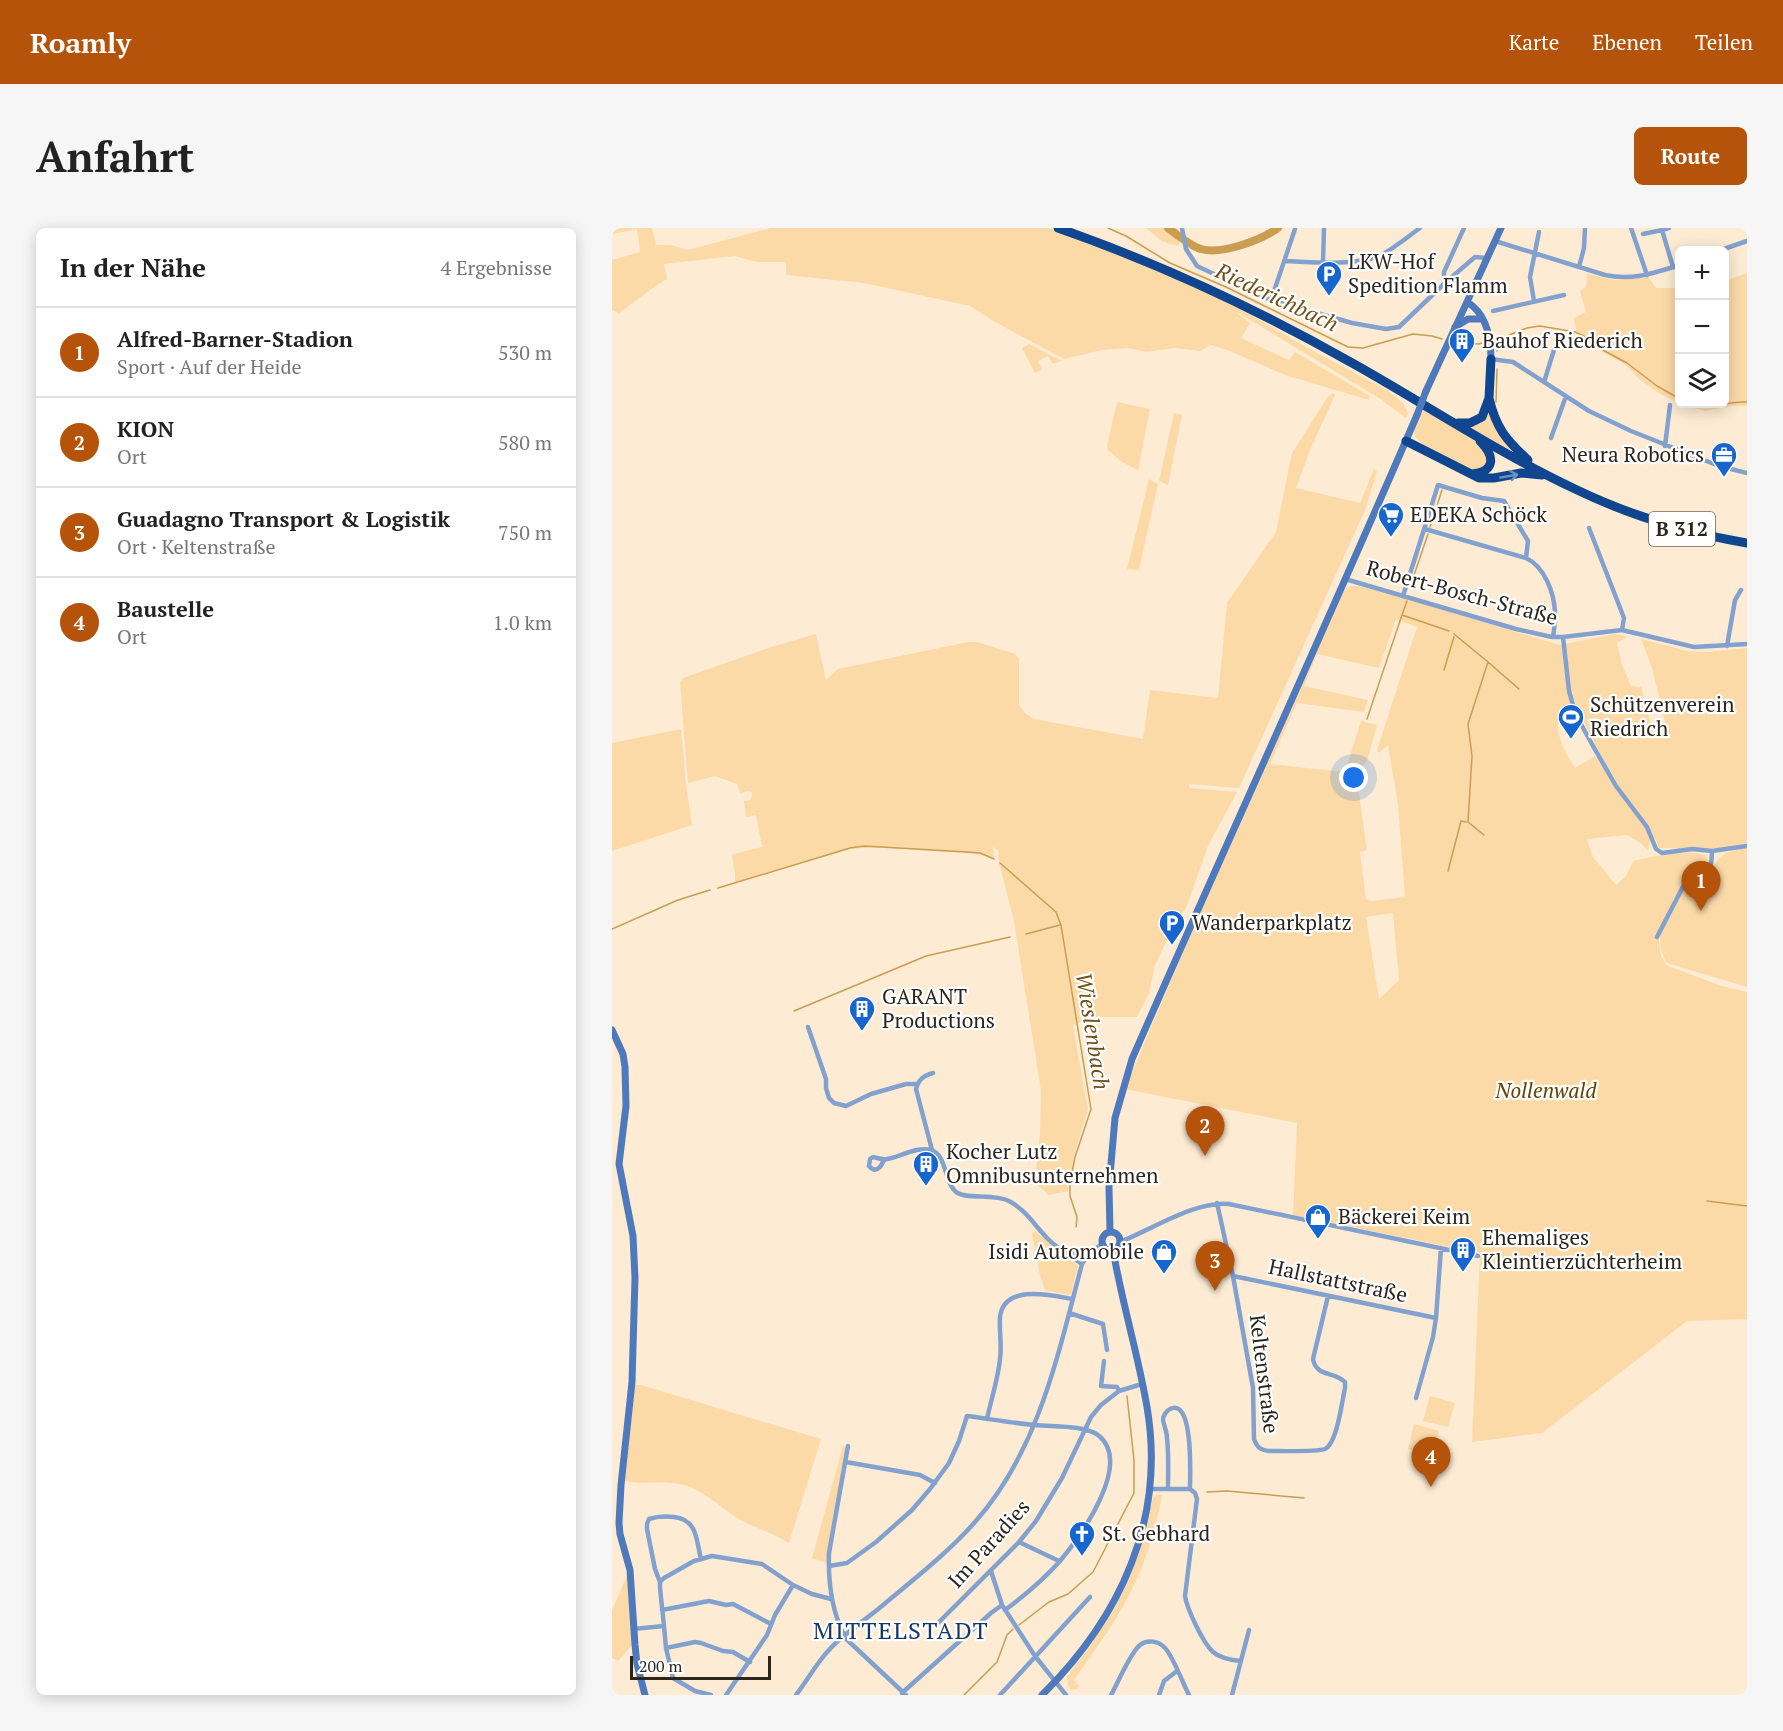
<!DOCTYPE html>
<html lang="de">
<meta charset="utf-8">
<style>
:root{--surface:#fff;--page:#f6f6f6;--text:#222;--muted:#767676;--line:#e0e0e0;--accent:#b45309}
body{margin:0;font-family:"PT Serif",serif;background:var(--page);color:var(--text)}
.controls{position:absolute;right:18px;top:18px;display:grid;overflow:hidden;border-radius:9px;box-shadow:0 3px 15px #0003}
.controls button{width:54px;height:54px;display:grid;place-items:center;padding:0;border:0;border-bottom:2px solid var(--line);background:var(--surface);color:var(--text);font:30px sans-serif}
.scale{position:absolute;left:18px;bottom:15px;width:141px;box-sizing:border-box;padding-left:6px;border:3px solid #2b251c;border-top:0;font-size:16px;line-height:21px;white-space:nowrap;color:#2b251c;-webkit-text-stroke:4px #fff;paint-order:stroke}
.you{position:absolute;left:742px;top:550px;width:21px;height:21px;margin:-15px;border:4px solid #fff;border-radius:50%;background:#1a73e8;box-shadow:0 0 0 9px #1a73e833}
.badge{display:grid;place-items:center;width:39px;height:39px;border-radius:50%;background:var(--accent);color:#fff;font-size:20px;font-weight:700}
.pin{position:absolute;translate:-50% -50px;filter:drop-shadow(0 2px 3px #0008)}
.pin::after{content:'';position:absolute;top:32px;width:21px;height:18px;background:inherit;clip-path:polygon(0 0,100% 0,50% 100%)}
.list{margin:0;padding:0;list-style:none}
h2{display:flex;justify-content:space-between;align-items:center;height:78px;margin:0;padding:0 24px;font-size:26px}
h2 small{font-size:20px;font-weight:400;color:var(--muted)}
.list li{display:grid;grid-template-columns:39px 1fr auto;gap:18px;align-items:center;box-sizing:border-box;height:90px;padding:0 24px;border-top:2px solid var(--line)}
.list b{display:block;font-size:22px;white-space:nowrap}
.list p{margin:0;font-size:20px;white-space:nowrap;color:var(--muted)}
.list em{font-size:20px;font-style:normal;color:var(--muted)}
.icon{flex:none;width:33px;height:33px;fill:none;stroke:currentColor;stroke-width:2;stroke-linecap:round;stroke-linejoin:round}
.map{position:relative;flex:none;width:1135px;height:1467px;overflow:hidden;border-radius:9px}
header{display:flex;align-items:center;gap:36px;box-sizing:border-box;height:84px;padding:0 30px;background:var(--accent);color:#fff}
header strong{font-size:28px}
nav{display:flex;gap:33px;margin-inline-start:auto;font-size:21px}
.intro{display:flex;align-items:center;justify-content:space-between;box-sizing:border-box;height:144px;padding:0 36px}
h1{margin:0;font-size:42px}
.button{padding:15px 27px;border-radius:9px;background:var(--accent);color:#fff;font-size:21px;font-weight:700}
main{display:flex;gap:36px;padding:0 36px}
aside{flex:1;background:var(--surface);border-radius:9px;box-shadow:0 3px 15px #0003}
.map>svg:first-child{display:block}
.green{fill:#fbdaa8;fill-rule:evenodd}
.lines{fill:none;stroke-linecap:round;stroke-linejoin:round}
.stream{stroke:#ca9d51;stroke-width:1.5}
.river{stroke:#ca9d51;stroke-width:8}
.street{stroke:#83a1cf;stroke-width:4.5}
.secondary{stroke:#4e7abd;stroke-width:7}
.highway{stroke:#104590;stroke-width:9}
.secondary-bridge{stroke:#4e7abd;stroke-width:7}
.oneway{stroke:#708fbc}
.labels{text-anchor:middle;stroke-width:4.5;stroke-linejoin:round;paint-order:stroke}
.shield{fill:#fff;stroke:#6b6660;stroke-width:1.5}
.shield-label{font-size:20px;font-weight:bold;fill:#2b251c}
.poi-label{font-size:21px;fill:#2b251c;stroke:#fff;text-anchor:start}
.street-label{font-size:21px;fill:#2b251c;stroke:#fff}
.park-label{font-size:21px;font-style:italic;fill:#614303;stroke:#fff}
.water-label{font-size:22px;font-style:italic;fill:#705118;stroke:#fff}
.quarter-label{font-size:24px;letter-spacing:1.5px;fill:#14386c;stroke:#fff}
</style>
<header>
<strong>Roamly</strong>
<nav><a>Karte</a><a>Ebenen</a><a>Teilen</a></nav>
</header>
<div class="intro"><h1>Anfahrt</h1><a class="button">Route</a></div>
<main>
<aside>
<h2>In der Nähe<small>4 Ergebnisse</small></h2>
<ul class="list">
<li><span class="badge">1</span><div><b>Alfred-Barner-Stadion</b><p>Sport · Auf der Heide</p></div><em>530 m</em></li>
<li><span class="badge">2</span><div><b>KION</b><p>Ort</p></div><em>580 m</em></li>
<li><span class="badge">3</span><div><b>Guadagno Transport &amp; Logistik</b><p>Ort · Keltenstraße</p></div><em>750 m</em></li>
<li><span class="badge">4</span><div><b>Baustelle</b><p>Ort</p></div><em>1.0 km</em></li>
</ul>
</aside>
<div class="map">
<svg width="1135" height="1467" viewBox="0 0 1135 1467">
<rect width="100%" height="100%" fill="#fdecd3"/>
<path class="green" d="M 0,0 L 40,0 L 44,17 L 58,17 L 76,22 L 159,0 L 437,0 L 525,33 L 620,76 L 703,124 L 775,162 L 791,175 L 796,185 L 794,190 L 767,170 L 625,84 L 625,85 L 638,95 L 629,110 L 677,132 L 683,124 L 758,168 L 757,172 L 673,147 L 618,123 L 599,117 L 588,123 L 563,120 L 534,124 L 516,120 L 490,122 L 452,131 L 383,94 L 358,78 L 252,55 L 174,47 L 174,34 L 144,34 L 123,28 L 52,36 L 55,51 L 45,57 L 7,85 L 0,82 L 0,32 L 28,24 L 25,1 L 0,6 Z
M 534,0 L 566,0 L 567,18 L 551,14 Z
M 1135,45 L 1135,178 L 1121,178 L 1093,183 L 1068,176 L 1112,176 L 1113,53 Z
M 975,46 L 1003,52 L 1036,49 L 1044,60 L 1067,60 L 1067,175 L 1050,167 L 1027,151 L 1014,137 L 980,118 L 965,106 L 962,90 L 974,84 L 968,63 L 974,59 Z
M 417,116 L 450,133 L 441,136 L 436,128 L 426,133 L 430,142 L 423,145 L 410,120 Z
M 721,165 L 723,167 L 698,222 L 684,260 L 748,275 L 762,241 L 765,243 L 753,282 L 627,560 L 577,556 L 578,560 L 625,564 L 596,618 L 574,680 L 561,699 L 543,737 L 537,765 L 525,789 L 482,789 L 461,797 L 476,882 L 463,923 L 456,963 L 437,967 L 423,955 L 428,905 L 429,863 L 402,693 L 387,635 L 386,622 L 381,619 L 382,630 C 363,624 342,625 322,623 C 294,621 266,618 238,621 L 123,655 L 123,645 L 120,629 L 121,626 L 150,619 L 144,587 L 134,589 L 132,573 L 139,572 L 140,565 L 137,563 L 128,565 L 125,556 L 103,548 L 76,555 L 68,454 L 71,450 L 159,419 L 204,406 L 214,452 L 226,441 L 356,414 L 365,414 L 403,426 L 407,431 L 407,477 L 414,486 L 422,491 L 531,511 L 538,462 L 606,470 L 615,375 L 664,304 L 680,225 L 717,167 Z
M 505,174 L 538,181 L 526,242 L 510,234 L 496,222 L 495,218 Z
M 812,180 L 871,219 L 875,236 L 861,244 L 813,218 L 804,210 L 802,203 Z
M 876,182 L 898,219 L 896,221 L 856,199 Z
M 562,185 L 570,187 L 556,257 L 547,253 Z
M 537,251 L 546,256 L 527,342 L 515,341 Z
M 738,358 L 747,358 L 791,370 L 948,417 L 1003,406 L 1014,408 L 1011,412 L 1005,414 L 1010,437 L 1019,458 L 1029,459 L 1039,497 L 1053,494 L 1040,440 L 1029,411 L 1075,423 L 1096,424 L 1135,420 L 1135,617 L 1109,621 L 1047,620 L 1043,610 L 1038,613 L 1036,623 L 1030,616 L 1015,607 L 975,611 L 981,629 L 1004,657 L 1014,648 L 1021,633 C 1045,628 1069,620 1093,627 L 1098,636 L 1097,638 L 1101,640 C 1108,624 1119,623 1135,620 L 1135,759 L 1055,735 L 1049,723 L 1048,708 L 1040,703 L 1047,709 C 1047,720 1048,731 1056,738 L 1110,758 L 1135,764 L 1135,1091 L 1075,1093 L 930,1205 L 860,1214 L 868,1025 L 681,987 L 685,895 L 513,861 L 595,668 L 731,364 ZM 784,391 L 805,399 L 765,522 L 767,525 L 776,517 L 786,576 L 793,669 L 759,673 L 754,671 L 748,624 L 755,622 L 744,545 L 755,533 L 765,497 L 749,493 L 733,544 L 658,536 L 685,475 L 752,484 L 756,472 L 692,458 L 705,426 L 767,440 ZM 960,464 L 966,482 L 987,524 L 1025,589 L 983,528 L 963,540 C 953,525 943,507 947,488 L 961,486 L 956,468 ZM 781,685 L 787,752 L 767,771 L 754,689 Z
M 69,501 L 74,557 L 80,597 L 0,623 L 0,515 Z
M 423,1003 L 466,1038 L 459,1066 L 455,1067 L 433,1062 L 428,1047 L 420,1005 Z
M 22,1157 L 29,1157 L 209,1211 L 177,1315 C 161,1305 143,1300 127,1291 C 109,1280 93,1263 72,1257 C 52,1252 32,1257 12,1253 Z
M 818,1168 L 843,1175 L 836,1199 L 811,1193 Z
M 802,1196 L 827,1203 L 820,1228 L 796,1221 Z
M 231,1218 L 233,1219 L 232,1240 L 215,1335 L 200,1330 Z
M 544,1267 L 550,1267 C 545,1295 537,1324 525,1351 C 509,1387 485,1419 462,1452 L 467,1458 L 465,1461 L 459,1462 L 456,1457 L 455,1449 L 476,1421 L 503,1380 L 519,1347 L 534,1304 L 541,1270 Z
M 15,1347 L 20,1417 L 6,1433 L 0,1430 L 0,1383 Z"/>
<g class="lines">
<path class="stream" d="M 496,0 L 514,8 L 558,35 L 614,59 L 736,119 L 751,120 L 801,106 L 820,108 L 830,111
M 885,112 L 885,123
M 882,113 L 915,100 L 928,98 L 963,104 L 972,108 L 987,120 L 1015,135 L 1045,158 L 1068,171
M 844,114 L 867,116 L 874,114
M 884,174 L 885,141
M 1076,176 C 1096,183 1114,173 1135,174
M 818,299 L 830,262
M 799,356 L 816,306
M 795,373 L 790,387 L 837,403
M 842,406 L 876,434 L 856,496 L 860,528 L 856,594 L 872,607
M 876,434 L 907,461
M 832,442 L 842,409
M 755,491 L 790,387
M 388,635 L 444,684 L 449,697 L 479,881 L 463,929 L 458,955 L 458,968 L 465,989 L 464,999
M 836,643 L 849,593 L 854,594
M 106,660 L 238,620 L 252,618 L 355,624 L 368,625 L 382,631
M 0,701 L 66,672 L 98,662
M 414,706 L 448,697
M 182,783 L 314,728 L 398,709
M 1095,973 L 1135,978
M 595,1264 L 615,1263 L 692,1270
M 407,1397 L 437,1374 L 456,1366 L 481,1344 L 522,1265 L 522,1232 L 515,1168
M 352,1467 L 385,1434 L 395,1407 L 401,1401"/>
<path class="river" d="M 556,0 C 564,6 580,19 589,21 C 610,27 649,12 666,0"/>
<path class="street" d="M 570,0 L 574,21 L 585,38 L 642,65 L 659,72 L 740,95 L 774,101 L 787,99 L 834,54 L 863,29 L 875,30
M 1019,0 L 1035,47
M 1057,0 L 1050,2 L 1061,39
M 1031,6 L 1050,2
M 883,13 L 993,47 C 1020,53 1042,45 1068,37
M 1109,22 L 1135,13
M 672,33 C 702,34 736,38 765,29 C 776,25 797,8 808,0
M 711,35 L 712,0
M 967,39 L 972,20 L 973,0
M 834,54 L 832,50 L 832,44 L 852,0
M 659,72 L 683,1
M 922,73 L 918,49 L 927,4
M 881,83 L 952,67
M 879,131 L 901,134 L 977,183 L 1019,203 L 1107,238 L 1135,245
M 932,154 L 942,122
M 939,210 L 954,168
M 1053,218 L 1058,177
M 977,300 L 1012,390 L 1010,402
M 813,301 L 914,330 C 933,339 942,365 943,384 C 944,393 942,401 941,409
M 733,351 L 904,401 L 940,409 L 951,409 L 1010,402 L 1082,419 L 1135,416
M 791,368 L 826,257 L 870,270 L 892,273 L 916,313 L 914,330
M 951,409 L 957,463 L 964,487 L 981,518 L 1004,558 L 1035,599 L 1044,621 L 1050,625 L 1080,621 L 1100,623 L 1135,618
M 1115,418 L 1123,372 L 1129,362
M 1045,709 L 1076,649 C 1098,643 1099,651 1100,623
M 196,799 L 214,851 L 214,860 L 217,870 L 222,875 L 234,878 L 259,866 L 294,856 L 305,856
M 320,922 L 304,861 C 307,851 311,848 321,845
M 272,932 C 269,939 264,946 257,938 L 258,931 L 261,929 C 266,930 270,932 275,931 C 288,929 305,918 319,922 C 335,927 332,954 344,964 C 354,972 382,965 397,973 C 414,982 423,998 436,1011 C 446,1021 459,1028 470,1036
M 605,975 L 621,1048 L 641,1160 L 642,1211 C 645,1219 648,1222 657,1223 C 668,1223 705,1224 713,1221 C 725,1216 730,1173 733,1160 L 733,1154 C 722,1143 704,1149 701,1131 L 716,1068
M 508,1014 C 541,1001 582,973 617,976 L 866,1028
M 456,1023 L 474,1028
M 621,1048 L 824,1090
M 457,1085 L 491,1096 L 495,1122
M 492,1133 L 489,1158 L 505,1159 L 507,1163
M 804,1170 L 821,1109 L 824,1090 L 829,1020
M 375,1191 C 379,1172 386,1151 388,1131 C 390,1117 387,1103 388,1089 C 392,1056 438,1067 460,1071
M 234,1234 L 308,1247 L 323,1255
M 539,1261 L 578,1261
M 556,1261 C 556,1244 557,1227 555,1210 C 555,1204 552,1198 551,1192 C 551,1188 554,1183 558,1181 C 582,1169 578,1249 578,1261
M 578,1261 L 583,1265 L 585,1271 L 573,1368 C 575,1381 591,1415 601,1424 C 608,1430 619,1432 628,1433
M 407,1314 L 447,1333
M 217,1338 L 235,1335 L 264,1314 L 300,1282 L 318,1261 L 337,1235 L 347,1213 L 355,1188 C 378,1191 400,1195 423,1197 C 441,1199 472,1197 486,1207 C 522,1235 468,1309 448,1333 C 432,1351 412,1368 393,1382
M 379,1343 L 390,1377 L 423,1428 L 454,1467
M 48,1354 L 43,1341 L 35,1301 L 35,1296 L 37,1291 C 46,1288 54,1288 62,1289 C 86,1292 84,1312 89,1331
M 50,1382 L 97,1373 L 114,1377 L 121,1376 L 159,1396
M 52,1398 L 54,1420 L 61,1450 L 83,1463 L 99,1467
M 323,1398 L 407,1314 L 424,1293 L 450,1250 L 479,1189 L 489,1177 L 507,1163 L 530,1156
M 21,1401 L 52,1398 L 48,1360 L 48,1354 L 52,1350 L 82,1333 L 100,1328 L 150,1336 L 181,1357 L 200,1366 L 219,1371
M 232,1407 C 219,1381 216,1354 217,1325 L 236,1218
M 231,1408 L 294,1467
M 54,1420 L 83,1414 L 89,1415 L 111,1423 L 121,1424 L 138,1434
M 290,1465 L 379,1385 L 390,1377
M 114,1467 L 155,1407 L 163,1387 L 181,1357
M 184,1467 C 195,1453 204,1436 216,1423 C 230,1407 249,1395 265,1382 C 297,1355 336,1325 363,1294 C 427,1222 446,1126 470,1036 L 476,1026 L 490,1016
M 388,1467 L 478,1369
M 499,1467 C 506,1455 518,1425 528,1417 C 535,1411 547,1413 553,1420 C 561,1428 571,1456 577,1467
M 547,1467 L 552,1453 L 565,1443
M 620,1467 L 637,1402"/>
<path class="secondary" d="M 855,74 C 875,86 879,110 879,131
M 843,99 L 856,91 L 868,91
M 814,163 L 889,0
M 0,802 L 11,826 L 13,839 L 14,878 L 7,936 L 21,1008 L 23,1050 L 20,1154 L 9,1257 L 7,1295 L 8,1306 L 18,1342 L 23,1417 L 25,1436 L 33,1467
M 498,1004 L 497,959 L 503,890 L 520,831 C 614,616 712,403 805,187
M490 1013a9 9 0 1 1 18 0a9 9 0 1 1-18 0Z
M 430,1467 C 509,1389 554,1291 535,1179 C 526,1126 510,1075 501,1022"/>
<path class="highway" d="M 446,0 C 549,36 647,82 742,136 C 815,177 886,225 963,261 C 1017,287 1075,305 1135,315
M 877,170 C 884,200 894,212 916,232
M 846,195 L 858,195 L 870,189 L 877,170 L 879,131
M 794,213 L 867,250 L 882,250 L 909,245 L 930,247
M 860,246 C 885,243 882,227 868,213"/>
<path class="secondary-bridge" d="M 805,187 L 814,163"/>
</g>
<defs><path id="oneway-shaft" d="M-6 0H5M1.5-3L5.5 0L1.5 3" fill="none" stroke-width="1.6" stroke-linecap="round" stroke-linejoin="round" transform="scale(1.5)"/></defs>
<use class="oneway" href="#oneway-shaft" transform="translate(897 248) rotate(-10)"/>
<defs>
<g id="parking-pin" transform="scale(1.35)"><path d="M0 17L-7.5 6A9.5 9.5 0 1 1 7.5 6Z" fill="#1765cf" stroke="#fff"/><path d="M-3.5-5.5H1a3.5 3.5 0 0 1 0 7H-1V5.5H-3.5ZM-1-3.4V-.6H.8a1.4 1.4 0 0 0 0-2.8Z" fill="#fff"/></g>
<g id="building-pin" transform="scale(1.35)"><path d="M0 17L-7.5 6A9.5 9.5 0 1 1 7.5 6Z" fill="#1765cf" stroke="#fff"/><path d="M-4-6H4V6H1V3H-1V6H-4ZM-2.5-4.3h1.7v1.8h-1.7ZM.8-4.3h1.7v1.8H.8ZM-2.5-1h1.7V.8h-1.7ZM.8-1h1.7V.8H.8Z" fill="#fff"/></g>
<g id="office-pin" transform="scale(1.35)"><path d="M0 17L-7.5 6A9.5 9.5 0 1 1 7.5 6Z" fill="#1765cf" stroke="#fff"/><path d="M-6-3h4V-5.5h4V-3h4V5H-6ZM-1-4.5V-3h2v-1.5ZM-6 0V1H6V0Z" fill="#fff"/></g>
<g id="supermarket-pin" transform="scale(1.35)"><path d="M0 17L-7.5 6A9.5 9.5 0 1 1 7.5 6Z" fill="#1765cf" stroke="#fff"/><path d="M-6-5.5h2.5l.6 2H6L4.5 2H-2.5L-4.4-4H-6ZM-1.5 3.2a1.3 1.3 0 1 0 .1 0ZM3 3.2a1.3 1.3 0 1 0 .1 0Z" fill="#fff"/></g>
<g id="stadium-pin" transform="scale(1.35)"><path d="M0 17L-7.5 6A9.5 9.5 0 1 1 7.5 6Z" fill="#1765cf" stroke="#fff"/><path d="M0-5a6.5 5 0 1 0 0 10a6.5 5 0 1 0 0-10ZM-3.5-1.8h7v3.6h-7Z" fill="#fff"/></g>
<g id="shop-pin" transform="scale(1.35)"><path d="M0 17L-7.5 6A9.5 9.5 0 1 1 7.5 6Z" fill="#1765cf" stroke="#fff"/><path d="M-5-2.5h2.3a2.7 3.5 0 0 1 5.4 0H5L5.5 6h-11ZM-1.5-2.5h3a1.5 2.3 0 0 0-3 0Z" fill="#fff"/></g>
<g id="church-pin" transform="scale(1.35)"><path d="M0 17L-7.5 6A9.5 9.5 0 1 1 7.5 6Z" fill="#1765cf" stroke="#fff"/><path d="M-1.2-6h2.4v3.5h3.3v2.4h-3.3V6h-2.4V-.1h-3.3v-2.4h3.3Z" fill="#fff"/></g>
</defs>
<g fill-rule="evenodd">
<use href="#parking-pin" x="717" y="46"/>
<use href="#building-pin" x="850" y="113"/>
<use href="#office-pin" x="1112" y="227"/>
<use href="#supermarket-pin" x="779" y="287"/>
<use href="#stadium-pin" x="959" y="489"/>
<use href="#parking-pin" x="560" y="695"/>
<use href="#building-pin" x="250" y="781"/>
<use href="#building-pin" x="314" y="936"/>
<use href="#shop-pin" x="706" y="989"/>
<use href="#building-pin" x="851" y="1022"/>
<use href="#shop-pin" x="552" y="1024"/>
<use href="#church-pin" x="470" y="1306"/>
</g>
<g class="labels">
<rect class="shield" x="1037" y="284" width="66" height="34" rx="4.5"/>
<g class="shield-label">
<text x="1070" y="308">B 312</text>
</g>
<g class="poi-label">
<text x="736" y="41">LKW-Hof<tspan x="736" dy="24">Spedition Flamm</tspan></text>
<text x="870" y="120">Bauhof Riederich</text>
<text x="1092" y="234" text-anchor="end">Neura Robotics</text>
<text x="798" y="294">EDEKA Schöck</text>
<text x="978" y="484">Schützenverein<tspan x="978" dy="24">Riedrich</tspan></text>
<text x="580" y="702">Wanderparkplatz</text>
<text x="270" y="776">GARANT<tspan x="270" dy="24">Productions</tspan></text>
<text x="334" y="931">Kocher Lutz<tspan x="334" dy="24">Omnibusunternehmen</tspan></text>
<text x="726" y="996">Bäckerei Keim</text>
<text x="870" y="1017">Ehemaliges<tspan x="870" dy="24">Kleintierzüchterheim</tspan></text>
<text x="532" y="1031" text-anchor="end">Isidi Automobile</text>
<text x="490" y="1313">St. Gebhard</text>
</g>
<g class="street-label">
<text transform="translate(850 365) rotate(15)" y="7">Robert-Bosch-Straße</text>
<text transform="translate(726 1053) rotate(12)" y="7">Hallstattstraße</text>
<text transform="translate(652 1146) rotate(83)" y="7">Keltenstraße</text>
<text transform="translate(377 1316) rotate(-48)" y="7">Im Paradies</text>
</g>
<g class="park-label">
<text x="934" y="870">Nollenwald</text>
</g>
<g class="water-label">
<text transform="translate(665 69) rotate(25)" y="8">Riederichbach</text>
<text transform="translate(481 803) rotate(81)" y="8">Wieslenbach</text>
</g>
<g class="quarter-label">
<text x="289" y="1411">MITTELSTADT</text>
</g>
</g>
</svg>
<div class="controls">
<button>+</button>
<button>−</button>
<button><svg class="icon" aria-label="layers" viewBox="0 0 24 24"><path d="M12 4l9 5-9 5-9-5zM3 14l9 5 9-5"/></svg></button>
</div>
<div class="scale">200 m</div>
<div class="you"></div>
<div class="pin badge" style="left:1089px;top:683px">1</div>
<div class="pin badge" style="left:593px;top:928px">2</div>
<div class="pin badge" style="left:603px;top:1063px">3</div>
<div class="pin badge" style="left:819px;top:1259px">4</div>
</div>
</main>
